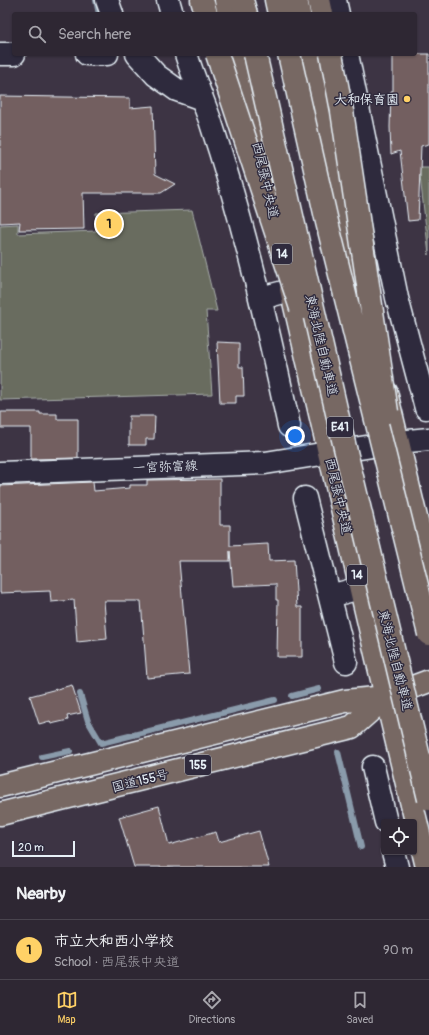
<!DOCTYPE html>
<meta charset="utf-8">
<style>
:root{--surface:#2e2733;--page:#3a333f;--text:#f1f3f6;--muted:#a7a5ac;--line:#49444e;--accent:#ffd166}
body{margin:0;font-family:Pangolin,"Klee One",sans-serif;background:var(--page);color:var(--text)}
.controls{position:absolute;right:12px;bottom:12px;display:grid;overflow:hidden;border-radius:4px;box-shadow:0 1px 3px #0004}
.controls button{width:36px;height:36px;display:grid;place-items:center;padding:0;border:0;border-bottom:1px solid var(--line);background:var(--surface);color:var(--text);font:20px sans-serif}
.scale{position:absolute;left:12px;bottom:10px;width:63px;box-sizing:border-box;padding-left:4px;border:2px solid #e8f1f8;border-top:0;font-size:11px;line-height:14px;white-space:nowrap;color:#e8f1f8;-webkit-text-stroke:3px #2f2a3d;paint-order:stroke}
.you{position:absolute;left:295px;top:436px;width:14px;height:14px;margin:-10px;border:3px solid #fff;border-radius:50%;background:#1a73e8;box-shadow:0 0 0 6px #1a73e833}
.badge{display:grid;place-items:center;width:26px;height:26px;border-radius:50%;background:var(--accent);color:#111;font-size:13px;font-weight:700}
.pin{position:absolute;translate:-50% -50%;border:2px solid #fff;box-shadow:0 1px 4px #0006}
.list{margin:0;padding:0;list-style:none}
h2{display:flex;justify-content:space-between;align-items:center;height:52px;margin:0;padding:0 16px;font-size:17px}
h2 small{font-size:13px;font-weight:400;color:var(--muted)}
.list li{display:grid;grid-template-columns:26px 1fr auto;gap:12px;align-items:center;box-sizing:border-box;height:60px;padding:0 16px;border-top:1px solid var(--line)}
.list b{display:block;font-size:15px;white-space:nowrap}
.list p{margin:0;font-size:13px;white-space:nowrap;color:var(--muted)}
.list em{font-size:13px;font-style:normal;color:var(--muted)}
.icon{flex:none;width:22px;height:22px;fill:none;stroke:currentColor;stroke-width:2;stroke-linecap:round;stroke-linejoin:round}
.map{position:relative;flex:none;width:429px;height:867px;overflow:hidden}
.search{position:absolute;background:var(--surface);box-shadow:0 1px 3px #0004;left:12px;right:12px;top:12px;height:44px;display:flex;align-items:center;gap:10px;box-sizing:border-box;padding:0 14px;border-radius:4px;color:var(--muted);font-size:15px}
.sheet{height:112px;background:var(--surface)}
nav{display:flex;justify-content:space-around;align-items:center;box-sizing:border-box;height:56px;border-top:1px solid var(--line);background:var(--surface);font-size:11px;color:var(--muted)}
nav a{display:grid;justify-items:center;gap:2px}
nav .on{color:var(--accent)}
.map>svg:first-child{display:block}
.green{fill:#696c5e;stroke:#a8aeab}
.lines{fill:none;stroke-linecap:round;stroke-linejoin:round}
.stream{stroke:#8a9bab;stroke-width:6}
.building{fill:#735e60;stroke:#e8f1f8}
.minor-casing{stroke:#e8f1f8;stroke-width:25}
.secondary-casing{stroke:#e8f1f8;stroke-width:25}
.primary-casing{stroke:#e8f1f8;stroke-width:25}
.trunk-casing{stroke:#e8f1f8;stroke-width:25}
.motorway-casing{stroke:#e8f1f8;stroke-width:25}
.minor{stroke:#2f2a3d;stroke-width:22}
.secondary{stroke:#2f2a3d;stroke-width:22}
.primary{stroke:#776864;stroke-width:22}
.trunk{stroke:#776864;stroke-width:22}
.motorway{stroke:#776864;stroke-width:22}
.motorway-bridge-casing{stroke:#e8f1f8;stroke-width:25;stroke-linecap:butt}
.motorway-bridge{stroke:#776864;stroke-width:22}
.poi-dot{fill:#ffd166;stroke:#2f2a3d;stroke-width:1.5}
.labels{text-anchor:middle;stroke-width:3;stroke-linejoin:round;paint-order:stroke}
.shield{fill:#2f2a3d;stroke:#b0b5c0;stroke-width:1}
.shield-label{font-size:12px;font-weight:bold;fill:#e8f1f8}
.poi-label{font-size:13px;font-weight:bold;fill:#e8f1f8;stroke:#2f2a3d;text-anchor:end}
.street-label{font-size:13px;fill:#e8f1f8;stroke:#2f2a3d}
</style>
<div class="map">
<svg width="429" height="867" viewBox="0 0 429 867">
<rect width="100%" height="100%" fill="#3d3444"/>
<filter id="ink" filterUnits="userSpaceOnUse"><feTurbulence type="fractalNoise" baseFrequency=".025" numOctaves="2"/><feDisplacementMap in="SourceGraphic" scale="8" xChannelSelector="R" yChannelSelector="G"/><feConvolveMatrix kernelMatrix="1 2 1 2 8 2 1 2 1" color-interpolation-filters="sRGB"/></filter>
<g filter="url(#ink)">
<path class="green" d="M 419,167 L 429,167 L 429,255 Z
M 192,210 L 217,311 L 206,311 L 212,394 L 0,400 L 0,225 L 18,224 L 18,234 L 96,231 L 96,213 Z"/>
<g class="lines">
<path class="stream" d="M 96,0 L 99,14
M 80,694 L 88,721 L 101,743 L 275,700
M 292,696 L 319,689
M 338,752 L 361,847
M 42,757 L 70,751"/>
</g>
<path class="building" d="M 393,54 L 429,54 L 429,144 L 421,146 L 418,220 L 408,221 L 400,151 L 391,154 L 390,127 L 391,91 L 393,91 Z
M 0,96 L 130,98 L 130,108 L 153,106 L 155,174 L 175,184 L 161,193 L 83,193 L 84,229 L 19,230 L 20,222 L 0,223 Z
M 217,342 L 239,343 L 239,367 L 243,367 L 244,396 L 236,396 L 236,403 L 220,403 Z
M 1,412 L 40,412 L 40,414 L 57,414 L 57,419 L 78,419 L 78,458 L 31,459 L 31,428 L 1,428 Z
M 129,416 L 155,416 L 154,439 L 146,439 L 146,445 L 129,445 Z
M 220,479 L 220,525 L 230,525 L 230,546 L 268,544 L 269,561 L 294,560 L 297,607 L 302,607 L 302,657 L 277,657 L 278,600 L 276,600 L 276,584 L 233,586 L 230,551 L 230,561 L 179,561 L 189,674 L 147,678 L 141,601 L 104,601 L 107,639 L 77,642 L 74,600 L 51,602 L 50,591 L 0,593 L 0,486 L 93,482 L 94,491 L 130,488 L 130,485 L 147,485 L 147,480 Z
M 72,685 L 81,713 L 67,716 L 68,720 L 51,724 L 50,721 L 39,724 L 30,696 Z
M 159,806 L 169,845 L 216,832 L 219,842 L 259,831 L 269,867 L 134,867 L 119,817 Z"/>
<g class="lines">
<g class="minor-casing">
<path id="minor" d="M 107,0 L 112,14
M 168,0 L 172,14
M 335,0 L 338,14
M 0,54 L 14,54
M 87,54 L 107,54
M 137,54 L 156,75 L 177,90 L 202,99
M 186,54 C 193,76 202,98 210,120 C 243,220 267,323 289,426
M 347,54 L 397,298 L 426,408
M 261,298 L 291,290
M 328,453 L 398,442 L 429,439
M 305,498 L 346,662
M 330,596 L 360,588
M 373,767 L 386,822
M 393,852 L 397,867"/>
</g>
<g class="secondary-casing">
<path id="secondary" d="M 0,473 L 265,463 L 328,453"/>
</g>
<g class="primary-casing">
<path id="primary" d="M 226,0 L 229,14
M 296,0 L 299,14
M 238,54 L 264,170
M 308,54 L 358,273
M 291,289 L 386,697 L 427,867
M 386,392 L 429,572"/>
</g>
<g class="trunk-casing">
<path id="trunk" d="M 0,786 L 345,701 L 386,697 L 429,681
M 0,814 L 352,727 L 386,697"/>
</g>
<g class="motorway-casing">
<path id="motorway" d="M 202,0 L 206,14
M 242,0 L 246,14
M 276,0 L 279,14
M 319,0 L 322,14"/>
</g>
<use href="#minor" class="minor"/>
<use href="#secondary" class="secondary"/>
<use href="#primary" class="primary"/>
<use href="#trunk" class="trunk"/>
<use href="#motorway" class="motorway"/>
<g class="motorway-bridge-casing">
<path id="motorway-bridge" d="M 217,54 L 301,308
M 255,54 L 342,435 L 429,799
M 289,54 L 327,222 L 429,634
M 331,54 L 342,111 L 387,412"/>
</g>
<use href="#motorway-bridge" class="motorway-bridge"/>
</g>
</g>
<circle class="poi-dot" cx="407" cy="99" r="4"/>
<g class="labels">
<g class="shield">
<rect x="272" y="244" width="20" height="20" rx="3"/>
<rect x="327" y="417" width="26" height="20" rx="3"/>
<rect x="347" y="565" width="20" height="20" rx="3"/>
<rect x="185" y="755" width="26" height="20" rx="3"/>
</g>
<g class="shield-label">
<text x="282" y="258">14</text>
<text x="340" y="431">E41</text>
<text x="357" y="579">14</text>
<text x="198" y="769">155</text>
</g>
<g class="poi-label">
<text x="399" y="104">大和保育園</text>
</g>
<g class="street-label">
<text transform="translate(266 180) rotate(77)" y="5">西尾張中央道</text>
<text transform="translate(322 345) rotate(77)" y="5">東海北陸自動車道</text>
<text transform="translate(165 466) rotate(-2)" y="5">一宮弥富線</text>
<text transform="translate(339 496) rotate(77)" y="5">西尾張中央道</text>
<text transform="translate(396 660) rotate(76)" y="5">東海北陸自動車道</text>
<text transform="translate(140 780) rotate(-14)" y="5">国道155号</text>
</g>
</g>
</svg>
<div class="controls">
<button><svg class="icon" aria-label="locate" viewBox="0 0 24 24"><circle cx="12" cy="12" r="6"/><path d="M12 2v4M12 18v4M2 12h4M18 12h4"/></svg></button>
</div>
<div class="scale">20 m</div>
<div class="you"></div>
<div class="pin badge" style="left:109px;top:224px">1</div>
<div class="search"><svg class="icon" aria-label="search" viewBox="0 0 24 24"><circle cx="10" cy="10" r="6"/><path d="M15 15l6 6"/></svg>Search here</div>
</div>
<section class="sheet">
<h2>Nearby<small></small></h2>
<ul class="list">
<li><span class="badge">1</span><div><b>市立大和西小学校</b><p>School · 西尾張中央道</p></div><em>90 m</em></li>
</ul>
</section>
<nav>
<a class="on"><svg class="icon" aria-label="map" viewBox="0 0 24 24"><path d="M3 6l6-2 6 2 6-2v14l-6 2-6-2-6 2zM9 4v14M15 6v14"/></svg>Map</a>
<a><svg class="icon" aria-label="directions" viewBox="0 0 24 24"><path d="M12 3l9 9-9 9-9-9zM9 14v-3h6M13 9l2 2-2 2"/></svg>Directions</a>
<a><svg class="icon" aria-label="saved" viewBox="0 0 24 24"><path d="M7 4h10v16l-5-4-5 4z"/></svg>Saved</a>
</nav>
